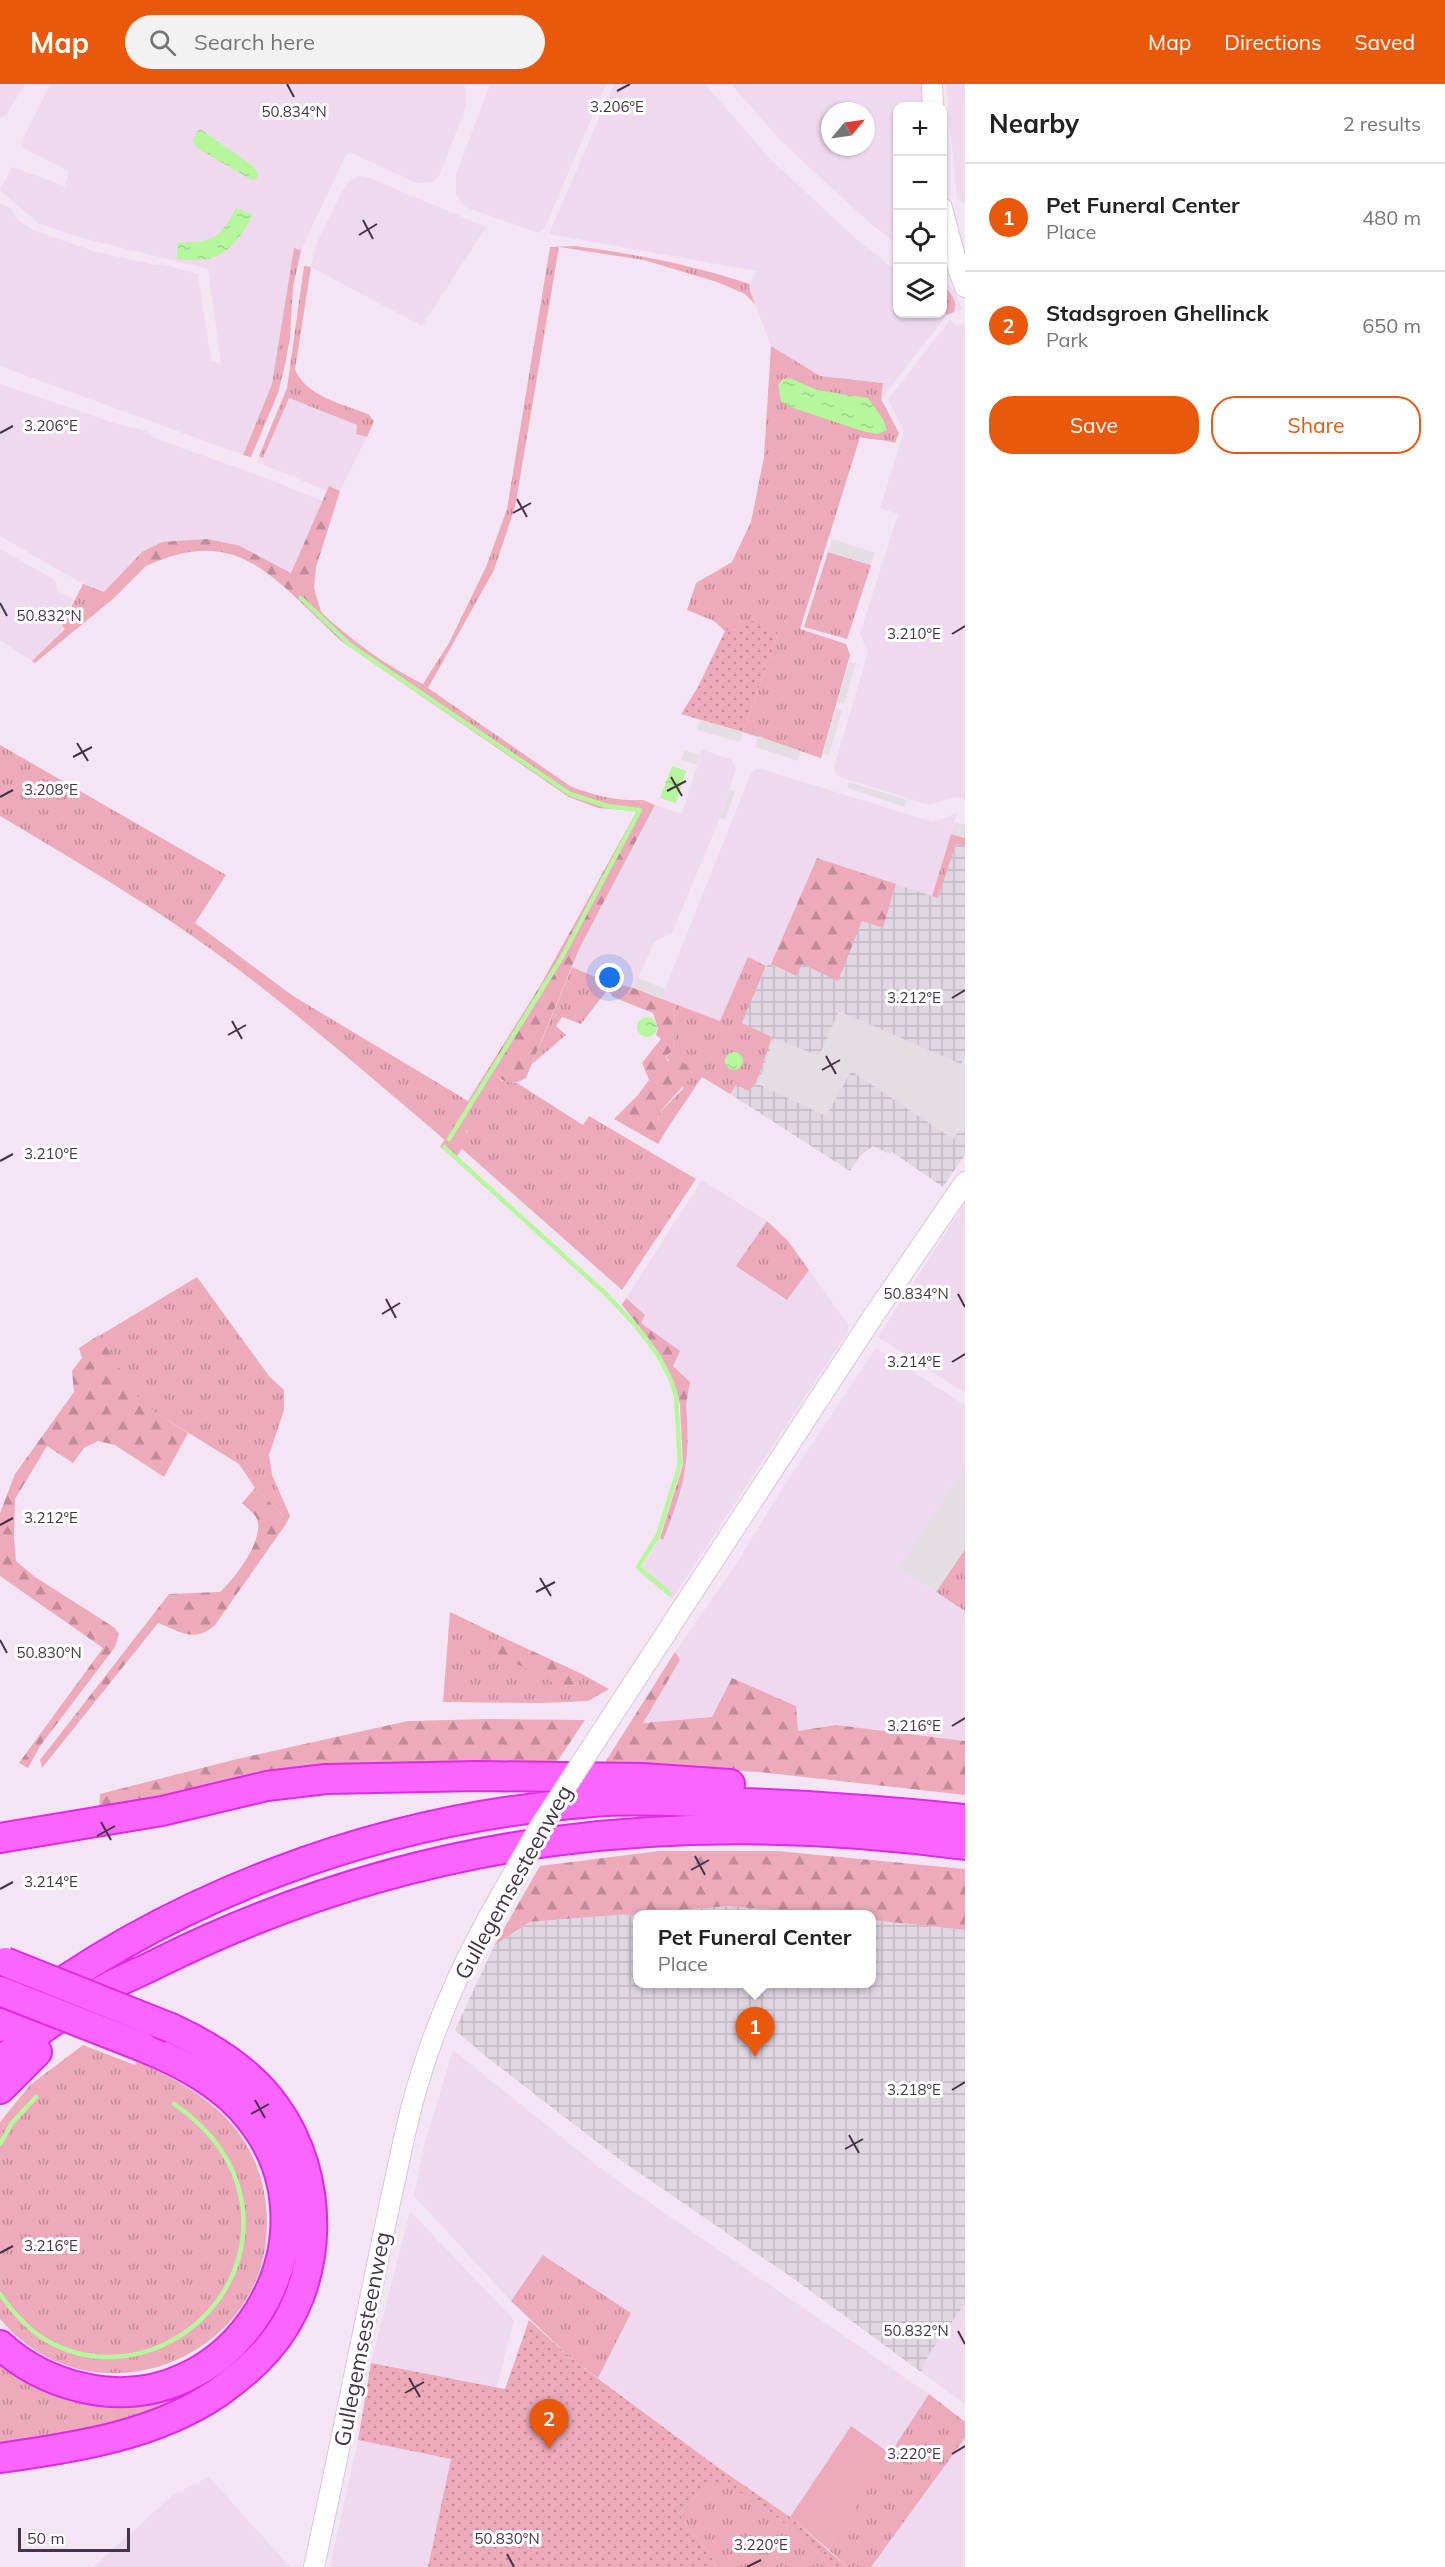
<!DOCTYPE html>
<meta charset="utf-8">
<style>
:root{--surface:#fff;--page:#f2f2f2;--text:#222;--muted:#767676;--line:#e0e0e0;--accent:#ea580c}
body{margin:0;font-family:Mulish,sans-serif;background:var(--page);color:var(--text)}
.controls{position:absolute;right:18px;top:18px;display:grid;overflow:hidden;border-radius:12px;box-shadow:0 2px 4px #0004}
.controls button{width:54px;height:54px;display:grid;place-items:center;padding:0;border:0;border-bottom:2px solid var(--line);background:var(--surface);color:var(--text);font:30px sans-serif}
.compass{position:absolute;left:821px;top:18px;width:54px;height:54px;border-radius:50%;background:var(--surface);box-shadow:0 2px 4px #0004;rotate:61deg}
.scale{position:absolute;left:18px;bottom:15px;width:112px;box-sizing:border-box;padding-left:6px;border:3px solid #453447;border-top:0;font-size:16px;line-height:21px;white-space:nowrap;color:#453447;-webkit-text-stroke:4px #fff;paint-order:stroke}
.you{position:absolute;left:610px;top:894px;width:21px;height:21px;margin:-15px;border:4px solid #fff;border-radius:50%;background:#1a73e8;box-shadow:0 0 0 9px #1a73e833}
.badge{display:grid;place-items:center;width:39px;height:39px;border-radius:50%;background:var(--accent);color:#fff;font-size:20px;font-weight:700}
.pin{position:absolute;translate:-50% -50px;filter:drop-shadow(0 2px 3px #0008)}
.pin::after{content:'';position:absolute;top:32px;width:21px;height:18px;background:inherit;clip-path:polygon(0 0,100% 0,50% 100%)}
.popup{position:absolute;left:633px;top:1826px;width:243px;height:78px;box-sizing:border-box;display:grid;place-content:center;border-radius:12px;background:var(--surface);filter:drop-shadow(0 2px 4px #0005);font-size:20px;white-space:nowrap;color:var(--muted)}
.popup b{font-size:22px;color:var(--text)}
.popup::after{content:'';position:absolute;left:50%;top:100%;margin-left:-12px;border:12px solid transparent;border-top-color:var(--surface)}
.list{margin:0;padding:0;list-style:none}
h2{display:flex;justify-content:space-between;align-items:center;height:78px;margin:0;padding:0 24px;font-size:26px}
h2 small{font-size:20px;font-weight:400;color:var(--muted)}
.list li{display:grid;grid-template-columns:39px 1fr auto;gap:18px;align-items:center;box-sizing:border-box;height:108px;padding:0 24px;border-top:2px solid var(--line)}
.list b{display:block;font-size:22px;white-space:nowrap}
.list p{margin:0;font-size:20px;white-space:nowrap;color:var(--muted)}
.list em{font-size:20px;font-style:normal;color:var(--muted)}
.actions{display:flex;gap:12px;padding:18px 24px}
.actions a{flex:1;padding:14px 0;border:2px solid var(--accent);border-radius:24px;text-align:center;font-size:21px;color:var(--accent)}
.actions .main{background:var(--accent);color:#fff}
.icon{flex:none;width:33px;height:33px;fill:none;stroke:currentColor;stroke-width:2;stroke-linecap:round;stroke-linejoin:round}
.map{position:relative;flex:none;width:965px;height:2483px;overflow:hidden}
header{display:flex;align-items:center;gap:36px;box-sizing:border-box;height:84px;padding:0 30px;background:var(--accent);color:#fff}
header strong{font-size:28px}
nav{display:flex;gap:33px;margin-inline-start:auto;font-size:21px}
.search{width:420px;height:54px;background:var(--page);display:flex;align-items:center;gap:15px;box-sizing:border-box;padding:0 21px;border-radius:33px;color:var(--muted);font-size:22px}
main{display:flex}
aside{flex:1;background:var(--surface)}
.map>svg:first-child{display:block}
.residential{fill:#efd9ef;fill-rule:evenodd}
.industrial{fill:url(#industrial-grid)}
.grass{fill:url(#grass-tufts)}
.forest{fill:url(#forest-firs)}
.park{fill:url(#park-dots)}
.garden{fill:#ecaaba}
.parking{fill:#e4dee4}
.water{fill:url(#water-ripples)}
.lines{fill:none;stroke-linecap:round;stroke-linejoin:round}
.stream{stroke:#b6f69c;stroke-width:4.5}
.minor-casing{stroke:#ddc4de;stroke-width:22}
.highway-casing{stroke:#dd29e9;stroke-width:32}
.minor{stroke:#fff;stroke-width:20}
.highway{stroke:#fa65ff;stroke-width:28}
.minor-bridge-casing{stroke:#ddc4de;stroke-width:22;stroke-linecap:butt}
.highway-bridge-casing{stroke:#dd29e9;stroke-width:32;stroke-linecap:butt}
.minor-bridge{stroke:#fff;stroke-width:20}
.highway-bridge{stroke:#fa65ff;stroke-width:28}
.ticks{fill:none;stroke:#453447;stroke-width:2}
.labels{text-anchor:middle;stroke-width:6;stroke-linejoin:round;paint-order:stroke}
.street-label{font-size:22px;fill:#453447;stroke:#fff}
.ticks-label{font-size:15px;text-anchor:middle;fill:#453447;stroke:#fff;stroke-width:6;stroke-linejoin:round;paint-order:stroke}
</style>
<header>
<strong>Map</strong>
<div class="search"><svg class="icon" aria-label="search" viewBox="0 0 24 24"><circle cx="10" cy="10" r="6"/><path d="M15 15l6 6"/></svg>Search here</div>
<nav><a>Map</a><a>Directions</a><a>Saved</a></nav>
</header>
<main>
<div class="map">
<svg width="965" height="2483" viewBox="0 0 965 2483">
<defs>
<pattern id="industrial-grid" width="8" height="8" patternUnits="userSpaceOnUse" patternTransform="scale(1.5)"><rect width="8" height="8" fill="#e1d7e3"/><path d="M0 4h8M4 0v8" fill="none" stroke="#c2b9c4"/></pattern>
<pattern id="grass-tufts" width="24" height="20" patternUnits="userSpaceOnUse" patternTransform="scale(1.5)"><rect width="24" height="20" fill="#ecaaba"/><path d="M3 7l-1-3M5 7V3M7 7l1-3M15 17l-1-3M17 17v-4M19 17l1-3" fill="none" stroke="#c18b99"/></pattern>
<pattern id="forest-firs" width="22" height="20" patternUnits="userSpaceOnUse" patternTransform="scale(1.5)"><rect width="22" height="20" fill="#ecaaba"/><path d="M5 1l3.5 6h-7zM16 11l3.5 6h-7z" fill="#c18b99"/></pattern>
<pattern id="park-dots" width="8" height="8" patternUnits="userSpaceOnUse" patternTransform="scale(1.5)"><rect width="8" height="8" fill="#ecaaba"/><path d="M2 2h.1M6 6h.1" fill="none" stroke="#c18b99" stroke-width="1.8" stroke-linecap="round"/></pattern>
<pattern id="water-ripples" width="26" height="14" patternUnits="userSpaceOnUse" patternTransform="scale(1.5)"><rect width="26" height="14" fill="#b6f69c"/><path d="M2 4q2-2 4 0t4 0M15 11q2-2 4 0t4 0" fill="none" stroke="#9ed488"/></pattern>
</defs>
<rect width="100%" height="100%" fill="#f4e5f4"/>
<path class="residential" d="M 0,0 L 25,0 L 6,31 L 0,34 Z
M 50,0 L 462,0 L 466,4 L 466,23 L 439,92 L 433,98 L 416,99 L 352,69 L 346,71 L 301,166 L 295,164 L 272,300 L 243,371 L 0,282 L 0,119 L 10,124 L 18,136 L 33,146 L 96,168 L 156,181 L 163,180 L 198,190 L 211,277 L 221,280 L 208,185 L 78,153 L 38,139 L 0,106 L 12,83 L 65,102 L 69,87 L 23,64 L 21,59 Z
M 490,0 L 606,0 L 545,144 L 538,149 L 465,123 L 456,111 L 456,91 Z
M 614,0 L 705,0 L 770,75 L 861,159 L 897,187 L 898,230 L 942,230 L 943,198 L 954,206 L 962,225 L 947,231 L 881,315 L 883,299 L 820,292 L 771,262 L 749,204 L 756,187 L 549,150 Z
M 731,0 L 922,0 L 922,22 L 898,22 L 897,160 L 873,142 L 782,58 ZM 830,27 L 866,27 L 866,63 L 830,63 Z
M 946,0 L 965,0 L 965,119 L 957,115 Z
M 359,92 L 370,94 L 486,143 L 422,242 L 311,183 L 316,161 L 342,107 L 350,97 Z
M 950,236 L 957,242 L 963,239 L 965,243 L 965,716 L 954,713 L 929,721 L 837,692 L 834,684 L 868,568 L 860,550 L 898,430 L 880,424 L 904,348 L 888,315 Z
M 0,300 L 117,340 L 146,347 L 154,354 L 258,391 L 323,417 L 291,489 L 240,462 L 142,468 L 104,508 L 83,500 L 0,452 Z
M 288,314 L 358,341 L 356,350 L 367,353 L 340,407 L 329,402 L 327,407 L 257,378 L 259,372 L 263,374 Z
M 0,465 L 55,496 L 58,507 L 73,515 L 62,540 L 66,545 L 32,577 L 0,556 Z
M 702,666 L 731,675 L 736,685 L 720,734 L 672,849 L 654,858 L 634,904 L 609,899 L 572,883 L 579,865 L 655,721 L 682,730 Z
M 756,685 L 761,685 L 933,738 L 957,729 L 932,812 L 818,774 L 771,880 L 768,879 L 766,882 L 748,874 L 721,937 L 661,915 L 751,689 Z
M 702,1096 L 767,1137 L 737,1182 L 787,1216 L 809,1186 L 848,1240 L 848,1247 L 672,1515 L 639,1488 L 660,1454 L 663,1456 L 688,1376 L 686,1321 L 690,1298 L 673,1282 L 679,1267 L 640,1239 L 645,1231 L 626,1214 Z
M 965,1119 L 965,1309 L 878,1253 Z
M 876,1264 L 965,1321 L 965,1383 L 898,1484 L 965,1527 L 965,1657 L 836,1641 L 797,1647 L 712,1633 L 642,1639 L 680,1576 L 675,1568 L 733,1485 L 784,1402 Z
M 453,1966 L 605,2088 L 929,2310 L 891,2370 L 851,2342 L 790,2433 L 716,2382 L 598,2294 L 631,2229 L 544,2171 L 511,2217 L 414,2112 L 423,2065 Z
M 410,2127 L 514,2236 L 497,2303 L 371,2279 Z
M 965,2220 L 965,2320 L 921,2288 L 929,2270 Z
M 965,2354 L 965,2483 L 871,2483 Z
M 358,2356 L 451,2375 L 428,2483 L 330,2483 Z
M 209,2393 L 290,2483 L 93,2483 L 173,2411 Z"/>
<path class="industrial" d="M 956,759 L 965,762 L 965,1071 L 943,1103 L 892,1068 L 890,1070 L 873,1062 L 860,1072 L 850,1087 L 730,1010 L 772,953 L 741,939 L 768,879 L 795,892 L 801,880 L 862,837 L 883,844 L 896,800 L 938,814 Z
M 729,1822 L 815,1830 L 638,1830 L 638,1900 L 872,1900 L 872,1836 L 965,1846 L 965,2220 L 929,2270 L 921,2288 L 797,2197 L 619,2075 L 484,1971 L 455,1946 L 494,1862 L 529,1838 Z"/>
<path class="grass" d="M 575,162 C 635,170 693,181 750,200 L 749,204 L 755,220 L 745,210 L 717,198 L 644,176 L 559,163 L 515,423 L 494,486 L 428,604 L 570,702 C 595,712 616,717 643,716 L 637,727 L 598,724 L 569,713 L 341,557 L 316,533 L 321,528 C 351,556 386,582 423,600 L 449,559 L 486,483 L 507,425 L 550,163 Z
M 294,164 L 301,166 L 293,203 L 290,253 L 285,281 L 278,309 L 251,373 L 243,371 L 272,300 Z
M 304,182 L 311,183 L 295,285 C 304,311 344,321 368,330 L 374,337 L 367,353 L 356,350 L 357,341 L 289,314 L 263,374 L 259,372 L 287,304 Z
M 943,202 C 951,208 958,218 954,228 L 947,231 L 943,226 Z
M 771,262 L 820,292 L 883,299 L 881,315 L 899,349 L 895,359 C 883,355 872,356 860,353 L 800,545 L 846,560 L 850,571 L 821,674 L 743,648 L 778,549 L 738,545 L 725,547 L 714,537 L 687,526 L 696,499 L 732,478 L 751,438 L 764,373 Z
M 142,468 L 146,482 L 114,514 L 35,579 L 32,577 L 65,545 L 62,541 L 83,500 L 104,508 Z
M 828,468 L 871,481 L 847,555 L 804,543 Z
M 0,661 L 226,791 L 195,839 L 293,912 L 468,1017 L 488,985 L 502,997 L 517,999 L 583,1041 L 589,1032 L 696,1095 L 622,1206 L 461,1064 L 468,1047 L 455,1040 L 445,1056 C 381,1002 318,947 252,896 C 173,834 86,783 0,732 Z
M 951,750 L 965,754 L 965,762 L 956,760 L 938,814 L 932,812 Z
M 748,873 L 766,882 L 742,939 L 772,953 L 756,999 L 749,1007 L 736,1001 L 730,1010 L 702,993 L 669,1042 L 659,1037 L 658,1030 L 683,1005 L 681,978 L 670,978 L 666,973 L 673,967 L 675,920 L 720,937 Z
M 572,883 L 609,899 L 608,905 L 581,940 L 562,933 L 556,942 L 566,951 L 532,980 Z
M 767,1137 L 788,1157 L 809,1186 L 787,1216 L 736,1182 Z
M 197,1193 L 269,1292 L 284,1306 L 284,1326 L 269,1371 L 272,1391 L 290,1432 L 286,1440 L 282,1430 L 255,1404 L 239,1380 L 153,1327 L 135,1311 L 99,1252 Z
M 680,1320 L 686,1321 C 691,1379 684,1402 663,1456 L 660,1454 L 683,1381 Z
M 965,1465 L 965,1527 L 936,1508 Z
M 450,1528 L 500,1552 L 493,1563 L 562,1603 L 577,1601 L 582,1590 L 609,1605 L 588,1617 L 542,1619 L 443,1618 Z
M 83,1961 L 135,1981 L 137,1977 C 167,1991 198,2007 222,2030 C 247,2054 263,2087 266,2122 C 282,2270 95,2349 0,2235 L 0,2038 L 30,2001 Z
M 543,2171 L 631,2229 L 598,2294 L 573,2276 L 511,2217 Z
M 0,2279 C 24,2291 49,2308 75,2316 C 114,2329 155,2314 193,2302 L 195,2307 C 133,2338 68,2350 0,2360 Z
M 929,2310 L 965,2338 L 965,2354 L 871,2483 L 847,2483 L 828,2465 Z
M 717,2397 C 755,2410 803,2455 832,2483 L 716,2483 C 709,2463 689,2449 679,2429 L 699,2409 Z"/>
<path class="forest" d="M 329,402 L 340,407 L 316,483 L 314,504 L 321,528 L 316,533 C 260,478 225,446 146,482 L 142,468 L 162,458 L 208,455 L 240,462 L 291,489 Z
M 643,716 L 655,721 L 579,865 L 526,994 C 510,1004 500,996 488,985 L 540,902 Z
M 817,774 L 896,800 L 883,844 L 862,837 L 838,897 L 802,880 L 796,892 L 771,880 Z
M 609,899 L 634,904 L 675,920 L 673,967 L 666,972 L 667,977 L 681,978 L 689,982 L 690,994 L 658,1030 L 659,1037 L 669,1042 L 658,1060 L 614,1035 L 638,1011 L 649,996 L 642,979 L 661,955 L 656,951 L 658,944 L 653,929 L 613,913 L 608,905 Z
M 458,1039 L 465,1042 C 471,1054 461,1065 455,1075 L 440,1063 L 455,1040 Z
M 626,1214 L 645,1231 L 641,1239 L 680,1267 L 673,1282 L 690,1298 L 686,1321 L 680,1320 C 672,1280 647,1252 622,1221 Z
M 99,1251 L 136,1311 L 153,1327 L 188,1349 L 164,1393 L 115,1361 L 98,1357 L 84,1364 L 73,1379 L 47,1362 L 15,1415 L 14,1453 L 16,1477 L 35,1493 L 115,1544 L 119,1550 L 115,1563 L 40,1662 L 28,1684 L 19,1679 L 103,1564 L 0,1492 L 0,1429 L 15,1390 L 74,1308 L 72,1287 L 82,1274 L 79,1264 Z
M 255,1404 L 282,1430 L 286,1440 L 215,1541 C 195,1560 180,1547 158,1539 L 42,1684 L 40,1676 L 169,1510 L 220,1508 C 234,1495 267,1454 256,1433 C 253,1428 246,1423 242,1419 Z
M 500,1552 L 582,1590 L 577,1601 L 562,1603 L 494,1568 L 493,1563 Z
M 675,1568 L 680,1576 L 643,1639 L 712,1633 L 732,1594 L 796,1622 L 798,1647 L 836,1641 L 965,1657 L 965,1711 L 759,1688 L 604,1680 Z
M 489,1635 L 585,1636 L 552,1685 L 99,1724 L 100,1710 L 237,1675 L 408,1637 Z
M 659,1767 L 777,1767 L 965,1785 L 965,1846 L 872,1836 L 872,1830 L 815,1830 L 729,1822 L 529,1838 L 494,1862 L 540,1782 Z"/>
<path class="park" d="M 750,536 L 778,549 L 743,648 L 681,630 L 698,603 L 725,547 L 738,545 Z
M 529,2236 L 573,2276 L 716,2382 L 790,2433 L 847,2483 L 832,2483 C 803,2455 755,2410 717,2398 L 699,2409 L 679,2429 C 689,2449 709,2463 716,2483 L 428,2483 L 451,2375 L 358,2356 L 371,2279 L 505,2305 Z"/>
<path class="garden" d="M 851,2342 L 891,2370 L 828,2465 L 790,2433 Z"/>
<path class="parking" d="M 832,455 L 875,469 L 871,481 L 828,468 Z
M 849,578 L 856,579 L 844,620 L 837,618 Z
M 836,624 L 842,626 L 829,671 L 823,669 Z
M 700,636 L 743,648 L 740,658 L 697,646 Z
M 758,652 L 801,667 L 798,677 L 755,663 Z
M 684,666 L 700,671 L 697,681 L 681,676 Z
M 849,698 L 907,716 L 905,723 L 847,704 Z
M 730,705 L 735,707 L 725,736 L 720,734 Z
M 955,738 L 965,741 L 965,754 L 951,750 Z
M 638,894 L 665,905 L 661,915 L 634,904 Z
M 839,927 L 961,980 L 965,972 L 965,1048 L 960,1045 L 953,1055 L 851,987 L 826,1032 L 758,1000 L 774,954 L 819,972 Z
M 965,1383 L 965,1465 L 936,1508 L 898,1484 Z"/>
<path class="water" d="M 200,45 L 254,83 L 258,89 L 257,95 L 252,96 L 197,64 L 193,57 L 197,47 Z
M 236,124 L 253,131 C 234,166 218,181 177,175 L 177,159 C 214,157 218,157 236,124 Z
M 790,294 L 817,306 L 868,314 L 883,335 L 887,346 L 878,350 L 862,347 L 790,323 L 781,317 L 778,301 L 783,295 Z
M 672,682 L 686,687 L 676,719 L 660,714 Z
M637 943a10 10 0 1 1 20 0a10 10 0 1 1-20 0Z
M725 977a9 9 0 1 1 18 0a9 9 0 1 1-18 0Z"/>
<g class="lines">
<path class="stream" d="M 301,514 L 349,560 L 570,710 L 607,722 L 640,726 L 562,873 L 449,1055
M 444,1063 L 606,1210 L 636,1242 L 658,1271 L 671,1296 L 676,1312 L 680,1380 L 658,1451 L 638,1483 L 670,1510
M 0,2060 L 12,2039 L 36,2013
M 0,2210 C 12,2227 27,2244 44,2255 C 137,2310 252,2231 243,2127 C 238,2080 212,2046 174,2020"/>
<g class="minor-casing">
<path id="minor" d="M 932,0 L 933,22
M 942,124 L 958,184 L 965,203
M 602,1647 L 874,1231 L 965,1098
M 314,2483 C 341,2360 365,2237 391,2114 C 398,2083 404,2052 412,2021 C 429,1957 455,1894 487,1836"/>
</g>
<g class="highway-casing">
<path id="highway" d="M 0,1754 L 162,1727 L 267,1702 L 326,1695 L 479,1692 L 642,1694 L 730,1700
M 0,1943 C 168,1811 380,1734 593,1718 C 628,1715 665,1717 700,1718 C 789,1719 877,1726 965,1735
M 0,1977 C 36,1949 73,1921 114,1900 C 129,1892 145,1886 160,1878 C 419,1750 681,1723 965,1761
M 0,2005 L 37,1968
M 0,2261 C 24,2283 52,2297 84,2304 C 233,2338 345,2155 251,2036 C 225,2001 182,1979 143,1963
M 0,2374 C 76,2363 155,2352 219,2308 C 236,2296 253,2282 267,2266 C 326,2200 326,2092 275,2022 C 250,1987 210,1962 171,1944"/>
</g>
<use href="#minor" class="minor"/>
<use href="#highway" class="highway"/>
<g class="minor-bridge-casing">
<path id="minor-bridge" d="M 487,1836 L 538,1746 L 602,1647"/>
</g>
<g class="highway-bridge-casing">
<path id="highway-bridge" d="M 5,1878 L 171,1944
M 0,1907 L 143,1963"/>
</g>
<use href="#minor-bridge" class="minor-bridge"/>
<use href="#highway-bridge" class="highway-bridge"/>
</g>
<path class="ticks" d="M 287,0 L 294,13M 617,7 L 630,0M 363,136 L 373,155M 359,151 L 377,140M 0,349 L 13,342M 517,415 L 527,433M 513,429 L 531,419M 0,519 L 7,532M 952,550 L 965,542M 77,659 L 88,677M 73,673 L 92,663M 671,693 L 682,712M 667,707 L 686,697M 0,713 L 13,706M 952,914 L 965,906M 232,937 L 242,955M 228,951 L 246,941M 826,972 L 836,990M 822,986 L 840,976M 0,1077 L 13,1070M 958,1210 L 965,1223M 386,1215 L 396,1234M 382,1230 L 400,1219M 952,1278 L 965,1270M 0,1441 L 13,1434M 540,1494 L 551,1512M 536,1508 L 555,1498M 0,1556 L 7,1569M 952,1642 L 965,1634M 101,1738 L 111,1756M 97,1752 L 115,1742M 695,1772 L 705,1791M 691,1786 L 709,1776M 0,1805 L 13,1798M 952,2006 L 965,1998M 255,2016 L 265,2034M 251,2030 L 269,2020M 849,2051 L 859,2069M 845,2065 L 863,2055M 0,2169 L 13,2162M 958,2247 L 965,2260M 409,2294 L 420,2313M 405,2309 L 424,2298M 952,2370 L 965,2362M 507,2470 L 514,2483M 747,2483 L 761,2476"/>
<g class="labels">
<g class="street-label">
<text transform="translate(513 1798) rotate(-61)" y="8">Gullegemsesteenweg</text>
<text transform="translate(362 2255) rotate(-79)" y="8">Gullegemsesteenweg</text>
</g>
</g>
<g class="ticks-label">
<text x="617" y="28">3.206°E</text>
<text x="294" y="33">50.834°N</text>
<text x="51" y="347">3.206°E</text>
<text x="49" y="537">50.832°N</text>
<text x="914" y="555">3.210°E</text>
<text x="51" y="711">3.208°E</text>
<text x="914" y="919">3.212°E</text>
<text x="51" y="1075">3.210°E</text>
<text x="916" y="1215">50.834°N</text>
<text x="914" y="1283">3.214°E</text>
<text x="51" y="1439">3.212°E</text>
<text x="49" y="1574">50.830°N</text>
<text x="914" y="1647">3.216°E</text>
<text x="51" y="1803">3.214°E</text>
<text x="914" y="2011">3.218°E</text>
<text x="51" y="2167">3.216°E</text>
<text x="916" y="2252">50.832°N</text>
<text x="914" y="2375">3.220°E</text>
<text x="507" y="2460">50.830°N</text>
<text x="761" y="2466">3.220°E</text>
</g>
</svg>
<div class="controls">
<button>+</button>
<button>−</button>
<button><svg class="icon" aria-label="locate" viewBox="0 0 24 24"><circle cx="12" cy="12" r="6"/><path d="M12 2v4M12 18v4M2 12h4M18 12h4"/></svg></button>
<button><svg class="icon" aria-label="layers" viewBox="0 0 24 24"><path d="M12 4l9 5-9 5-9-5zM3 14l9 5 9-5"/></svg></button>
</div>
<svg class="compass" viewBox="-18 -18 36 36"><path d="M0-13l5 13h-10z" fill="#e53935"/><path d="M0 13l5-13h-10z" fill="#767676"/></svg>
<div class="scale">50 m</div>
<div class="you"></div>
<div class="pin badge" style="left:755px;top:1973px">1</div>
<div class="popup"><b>Pet Funeral Center</b>Place</div>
<div class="pin badge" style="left:549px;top:2365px">2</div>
</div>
<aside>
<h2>Nearby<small>2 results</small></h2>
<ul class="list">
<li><span class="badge">1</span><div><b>Pet Funeral Center</b><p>Place</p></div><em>480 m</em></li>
<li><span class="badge">2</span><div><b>Stadsgroen Ghellinck</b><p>Park</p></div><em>650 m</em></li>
</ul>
<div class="actions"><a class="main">Save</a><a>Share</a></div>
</aside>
</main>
